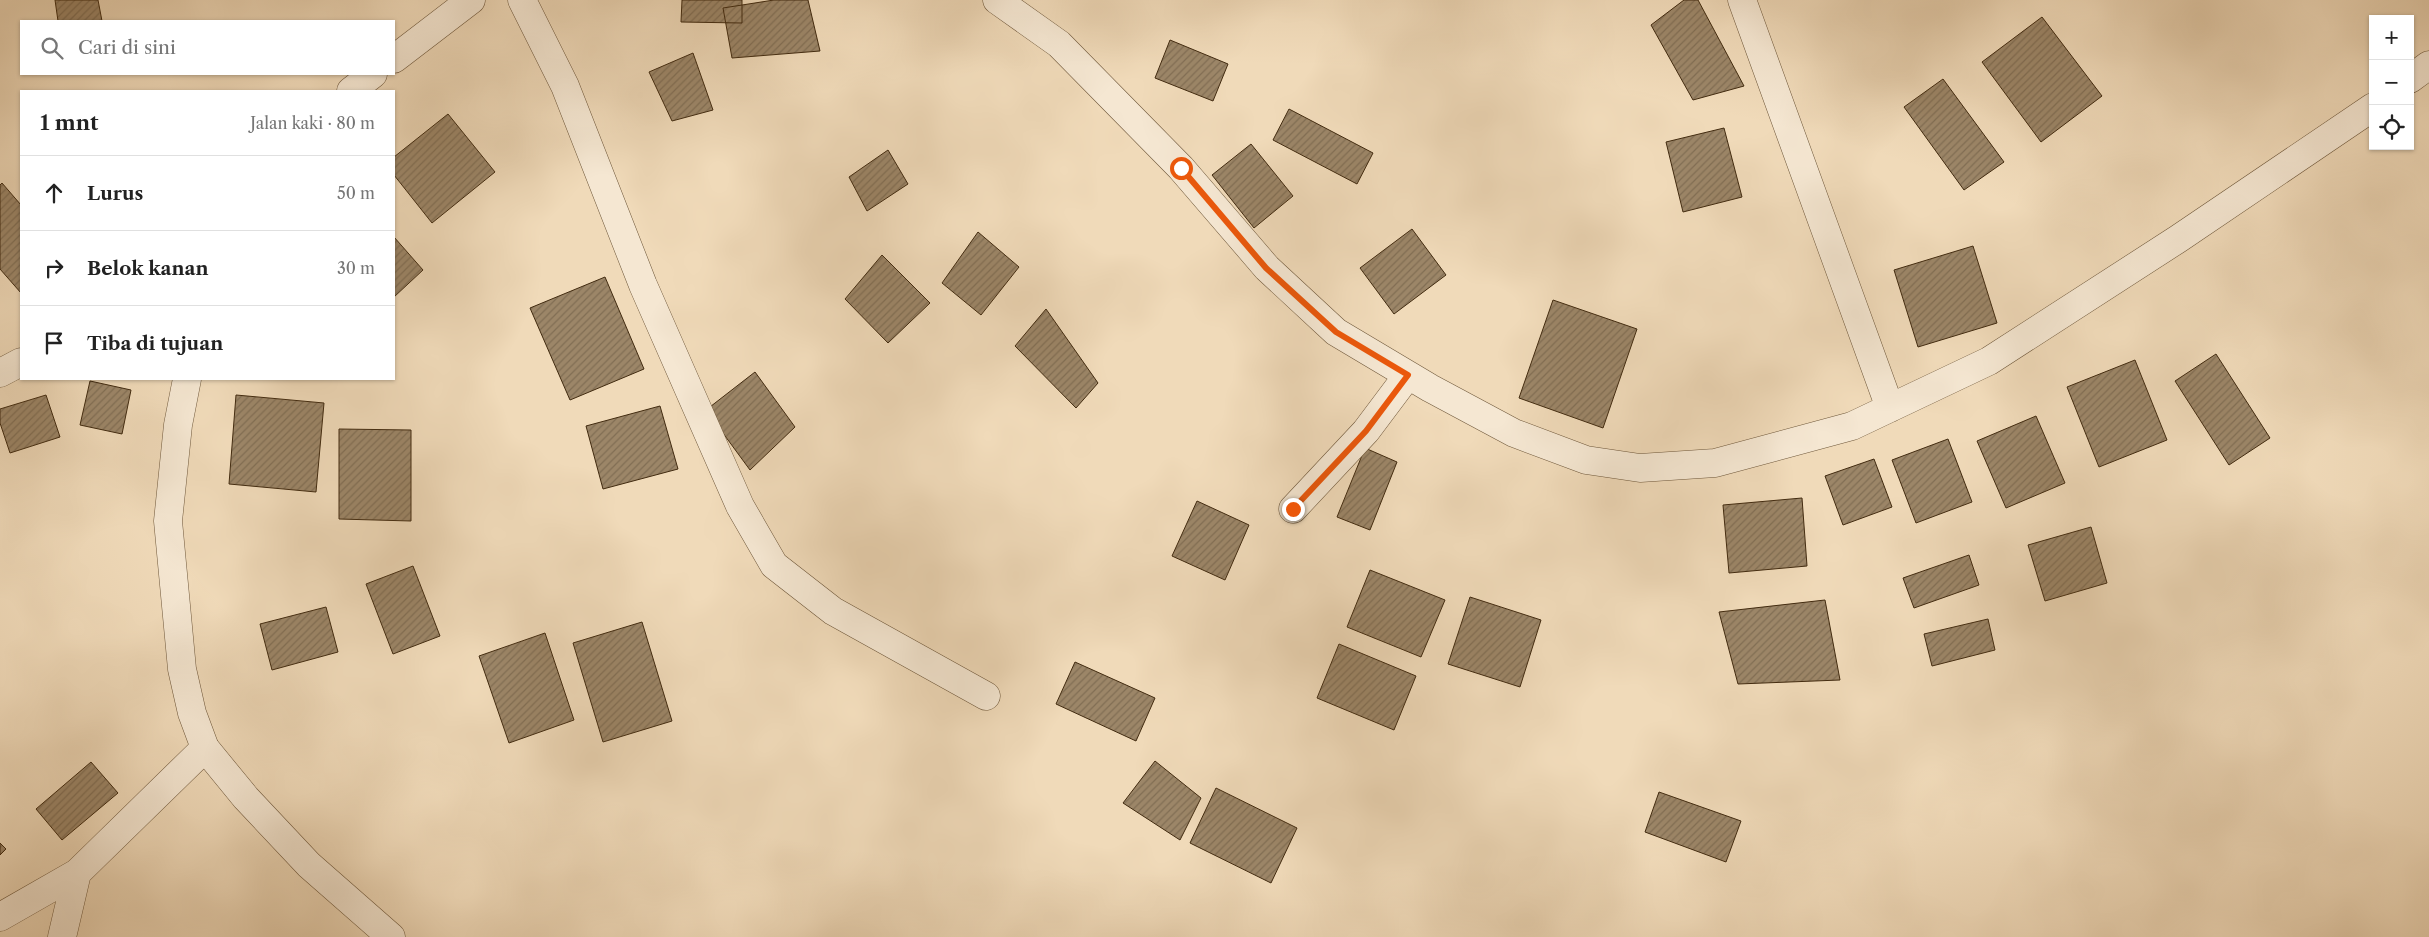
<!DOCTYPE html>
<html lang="id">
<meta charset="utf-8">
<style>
:root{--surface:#fff;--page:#f2f2f2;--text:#222;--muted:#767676;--line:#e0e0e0}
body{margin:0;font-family:"Libre Caslon Text",serif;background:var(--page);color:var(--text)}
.controls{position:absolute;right:15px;top:15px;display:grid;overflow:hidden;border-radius:0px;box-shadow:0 1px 4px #0004}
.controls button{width:45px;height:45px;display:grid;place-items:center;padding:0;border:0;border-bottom:1px solid var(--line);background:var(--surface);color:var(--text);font:25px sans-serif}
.stop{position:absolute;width:15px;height:15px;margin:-11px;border:4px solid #ea580c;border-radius:50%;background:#fff}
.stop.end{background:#ea580c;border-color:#fff;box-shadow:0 1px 5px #0008}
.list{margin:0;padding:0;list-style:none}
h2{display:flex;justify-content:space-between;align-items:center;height:65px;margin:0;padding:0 20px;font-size:21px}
h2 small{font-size:16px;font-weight:400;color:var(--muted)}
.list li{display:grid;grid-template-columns:32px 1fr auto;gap:15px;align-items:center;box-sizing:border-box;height:75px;padding:0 20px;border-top:1px solid var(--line)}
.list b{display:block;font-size:19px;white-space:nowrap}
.list em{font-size:16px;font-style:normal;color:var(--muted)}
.icon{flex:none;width:28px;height:28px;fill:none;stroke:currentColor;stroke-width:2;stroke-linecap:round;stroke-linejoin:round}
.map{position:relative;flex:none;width:2429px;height:937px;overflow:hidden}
.search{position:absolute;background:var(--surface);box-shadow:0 1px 4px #0004;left:20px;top:20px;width:375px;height:55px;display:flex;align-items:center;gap:12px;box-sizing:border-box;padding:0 18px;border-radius:0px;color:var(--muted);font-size:19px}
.panel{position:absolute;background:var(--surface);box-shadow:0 1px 4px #0004;left:20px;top:90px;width:375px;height:290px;border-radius:0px}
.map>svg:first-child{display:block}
.building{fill:url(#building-hatch);stroke:#422b10}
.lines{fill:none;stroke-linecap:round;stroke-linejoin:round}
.minor-casing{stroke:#6e573a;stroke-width:29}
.tertiary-casing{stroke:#6e573a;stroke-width:29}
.minor{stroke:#f5e7d2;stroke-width:28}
.tertiary{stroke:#f5e7d2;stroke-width:28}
.route{stroke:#ea580c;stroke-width:6}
</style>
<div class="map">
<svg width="2429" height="937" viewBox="0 0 2429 937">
<defs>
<pattern id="building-hatch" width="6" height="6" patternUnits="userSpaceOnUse" patternTransform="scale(1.25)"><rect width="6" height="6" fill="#9c8668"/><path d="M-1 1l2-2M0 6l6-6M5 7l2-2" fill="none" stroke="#816e54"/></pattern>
</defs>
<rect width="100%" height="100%" fill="#f0dab9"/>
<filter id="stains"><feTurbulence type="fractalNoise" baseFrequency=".004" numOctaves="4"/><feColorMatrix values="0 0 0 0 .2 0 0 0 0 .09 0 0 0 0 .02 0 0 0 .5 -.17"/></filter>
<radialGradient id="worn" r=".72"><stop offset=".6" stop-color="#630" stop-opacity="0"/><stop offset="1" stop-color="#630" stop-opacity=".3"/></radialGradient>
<path class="building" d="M 55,0 L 98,0 L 102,21 L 58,21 Z
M 682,0 L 742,0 L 742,23 L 681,22 Z
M 774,0 L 808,0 L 820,51 L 732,58 L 723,8 Z
M 1684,0 L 1698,0 L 1744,86 L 1693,100 L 1651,25 Z
M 2042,17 L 2102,96 L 2041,142 L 1982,62 Z
M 1170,40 L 1228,64 L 1213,101 L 1155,78 Z
M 693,53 L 713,110 L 672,121 L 649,72 Z
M 1943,79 L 2004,162 L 1964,190 L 1904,107 Z
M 1289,109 L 1373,153 L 1357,184 L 1273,140 Z
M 448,114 L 495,172 L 432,223 L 394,175 L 394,157 Z
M 1724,128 L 1742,197 L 1683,212 L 1666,142 Z
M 1251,144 L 1293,196 L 1254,228 L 1212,175 Z
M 888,150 L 908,184 L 867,211 L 849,177 Z
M 2,183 L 21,205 L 21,293 L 0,269 L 0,185 Z
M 1412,229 L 1446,275 L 1394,314 L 1360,268 Z
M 978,232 L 1019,267 L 981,315 L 942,283 Z
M 394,237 L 423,270 L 394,297 Z
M 1973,246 L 1997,323 L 1918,347 L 1894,270 Z
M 882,255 L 930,303 L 888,343 L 845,299 Z
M 605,277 L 644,369 L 570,400 L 530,308 Z
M 1553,300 L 1637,329 L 1603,428 L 1519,398 Z
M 1046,309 L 1098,383 L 1076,408 L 1015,346 Z
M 2216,354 L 2270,438 L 2229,465 L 2175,381 Z
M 2135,360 L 2167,440 L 2099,467 L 2067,387 Z
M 755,372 L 795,427 L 750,470 L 706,410 Z
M 90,381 L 131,390 L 122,434 L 80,425 Z
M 46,395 L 60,437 L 10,453 L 0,423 L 0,409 Z
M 236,395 L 324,403 L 316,492 L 229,484 Z
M 660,406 L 678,469 L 603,489 L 586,426 Z
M 2036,416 L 2065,483 L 2006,508 L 1977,441 Z
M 339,429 L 411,430 L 411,521 L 339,519 Z
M 1948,439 L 1972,502 L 1916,523 L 1892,460 Z
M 1365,448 L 1397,462 L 1370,530 L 1337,517 Z
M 1874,459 L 1892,507 L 1843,525 L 1825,476 Z
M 1802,498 L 1807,566 L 1729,573 L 1723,505 Z
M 1197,501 L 1249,525 L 1225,580 L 1172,556 Z
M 2091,527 L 2107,583 L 2045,601 L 2028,545 Z
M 1969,555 L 1979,585 L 1914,608 L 1903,578 Z
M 413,566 L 440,636 L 393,654 L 366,584 Z
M 1370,570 L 1445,600 L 1421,657 L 1347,627 Z
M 1470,597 L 1541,620 L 1520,687 L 1448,664 Z
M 1825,600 L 1840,680 L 1738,684 L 1719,612 Z
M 326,607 L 338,652 L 272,670 L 260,624 Z
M 1988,619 L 1995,650 L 1932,666 L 1924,634 Z
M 642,622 L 672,721 L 603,742 L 573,643 Z
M 545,633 L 574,720 L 509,743 L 479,656 Z
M 1339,644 L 1416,676 L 1394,730 L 1317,698 Z
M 1075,662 L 1155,698 L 1136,741 L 1056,704 Z
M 1155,761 L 1201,798 L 1180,840 L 1123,803 Z
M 91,762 L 118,793 L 62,840 L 36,809 Z
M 1216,788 L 1297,828 L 1271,883 L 1190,843 Z
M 1659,792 L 1741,821 L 1726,862 L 1645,832 Z
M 0,843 L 6,849 L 0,855 Z"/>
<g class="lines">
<g class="minor-casing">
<path id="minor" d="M 522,0 L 565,86 L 643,285 L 740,506 L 774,565 L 833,611 L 986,696
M 997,0 L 1059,44 L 1181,168 L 1267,268 L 1336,332 L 1430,388 L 1514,433 L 1586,460 L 1640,468 L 1715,463 L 1852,426 L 1989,361 L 2178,239 L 2373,107
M 1742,0 L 1890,408
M 2410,79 L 2429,65
M 0,373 L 21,362
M 1293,509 L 1366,431 L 1408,375
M 0,917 L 77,873 L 205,748
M 62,937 L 77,873"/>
</g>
<g class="tertiary-casing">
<path id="tertiary" d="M 394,59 L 471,0
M 351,91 L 373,74
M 187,379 L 178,425 L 168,521 L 182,669 L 192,713 L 205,748 L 246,798 L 309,865 L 391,937"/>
</g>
<use href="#minor" class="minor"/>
<use href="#tertiary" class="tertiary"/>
</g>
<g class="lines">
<path class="route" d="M 1181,168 L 1266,268 L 1336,332 L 1408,375 L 1366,431 L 1293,509"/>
</g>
<rect width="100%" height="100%" filter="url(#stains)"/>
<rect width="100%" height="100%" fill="url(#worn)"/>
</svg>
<div class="controls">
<button>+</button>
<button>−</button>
<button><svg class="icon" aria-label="locate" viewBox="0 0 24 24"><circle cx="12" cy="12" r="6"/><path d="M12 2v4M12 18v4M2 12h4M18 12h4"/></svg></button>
</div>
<div class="stop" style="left:1181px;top:168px"></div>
<div class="stop end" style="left:1293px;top:509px"></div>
<div class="search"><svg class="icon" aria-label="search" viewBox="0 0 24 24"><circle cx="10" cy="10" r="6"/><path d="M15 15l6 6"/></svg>Cari di sini</div>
<section class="panel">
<h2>1 mnt<small>Jalan kaki · 80 m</small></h2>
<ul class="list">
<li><svg class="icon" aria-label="ahead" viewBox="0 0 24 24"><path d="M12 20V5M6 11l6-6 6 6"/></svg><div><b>Lurus</b></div><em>50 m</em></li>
<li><svg class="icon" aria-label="right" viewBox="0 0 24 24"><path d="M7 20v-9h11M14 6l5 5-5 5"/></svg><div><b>Belok kanan</b></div><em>30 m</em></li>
<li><svg class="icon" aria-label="arrive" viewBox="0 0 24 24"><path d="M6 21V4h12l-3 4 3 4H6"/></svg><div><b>Tiba di tujuan</b></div></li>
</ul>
</section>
</div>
